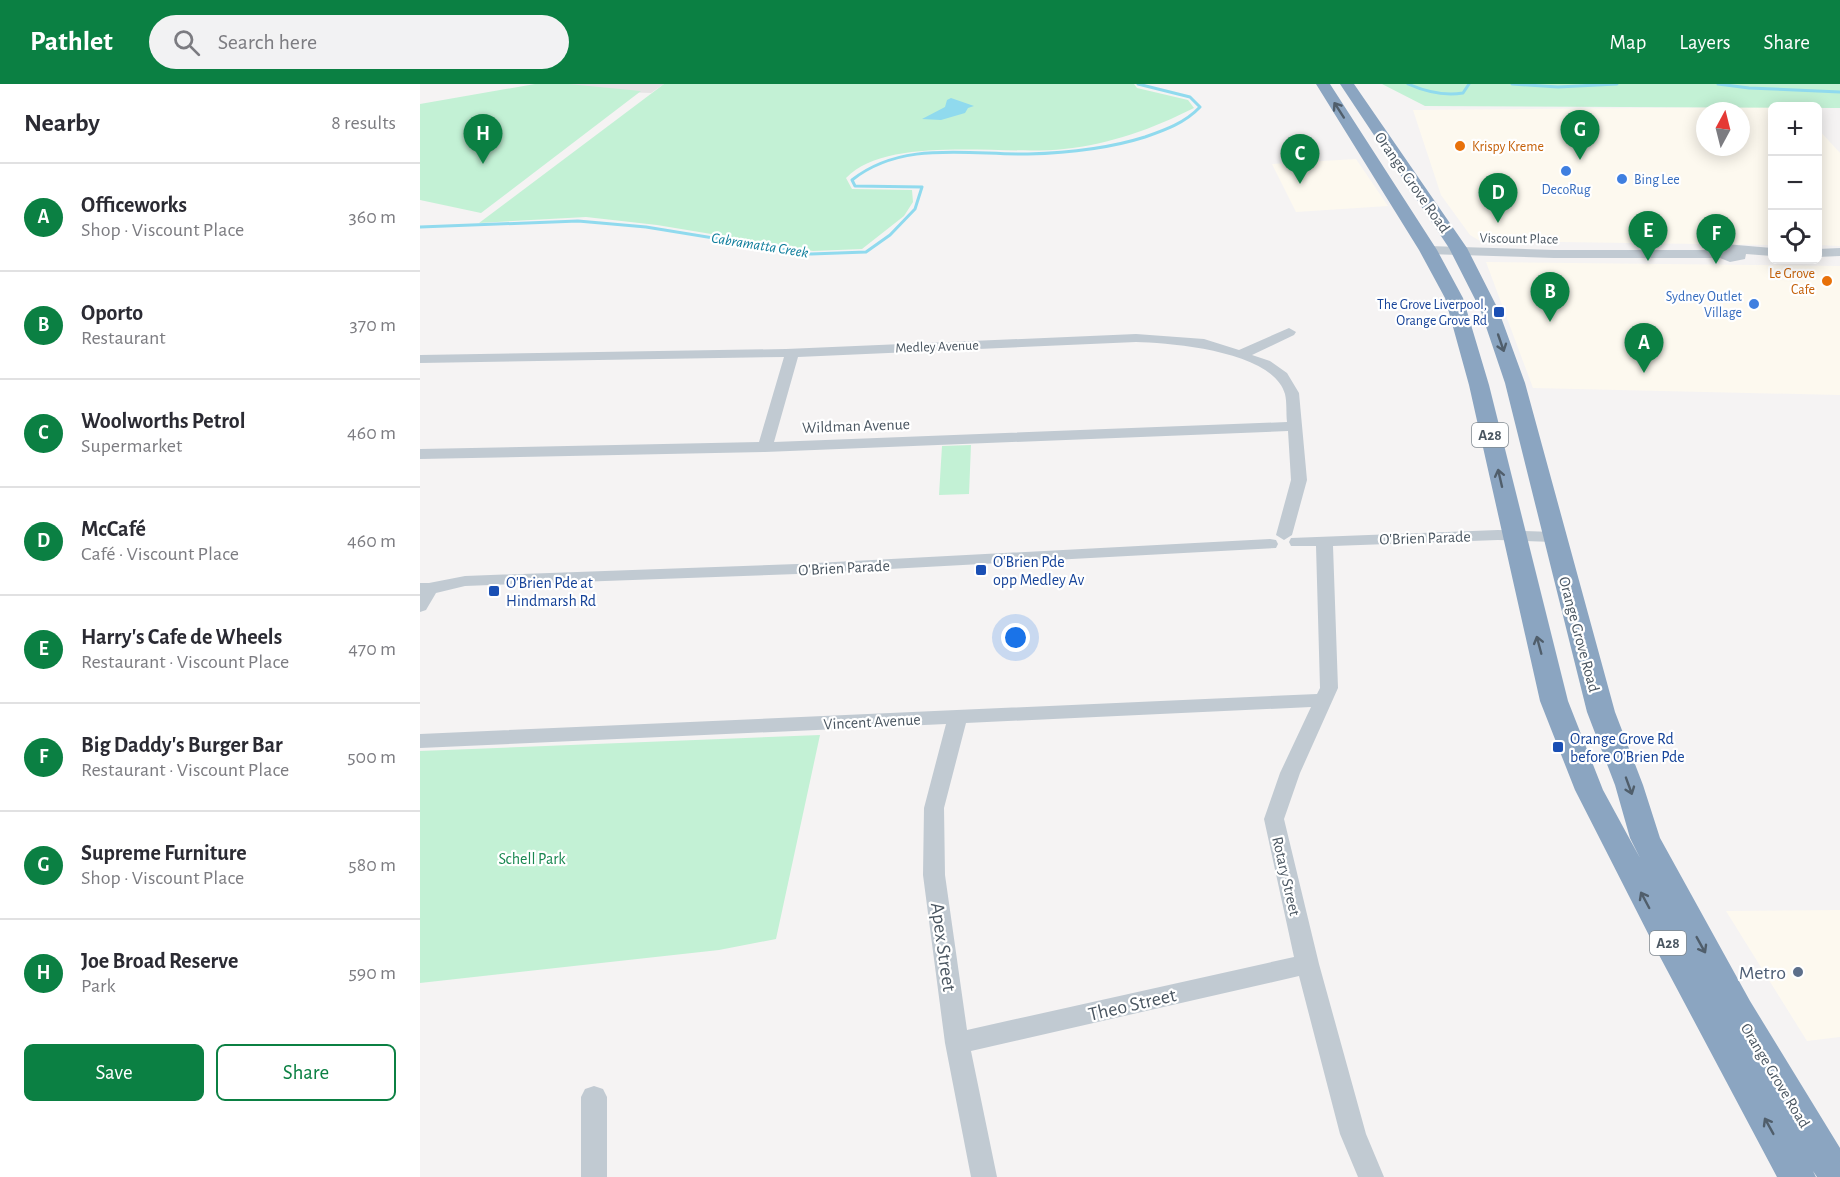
<!DOCTYPE html>
<meta charset="utf-8">
<style>
:root{--surface:#fff;--page:#f2f2f3;--text:#2b2b33;--muted:#7c7c81;--line:#e1e1e2;--accent:#0b8043}
body{margin:0;font-family:"Alegreya Sans",sans-serif;background:var(--page);color:var(--text)}
.controls{position:absolute;right:18px;top:18px;display:grid;overflow:hidden;border-radius:9px;box-shadow:0 3px 15px #0003}
.controls button{width:54px;height:54px;display:grid;place-items:center;padding:0;border:0;border-bottom:2px solid var(--line);background:var(--surface);color:var(--text);font:30px sans-serif}
.compass{position:absolute;left:1276px;top:18px;width:54px;height:54px;border-radius:50%;background:var(--surface);box-shadow:0 3px 15px #0003;rotate:7deg}
.you{position:absolute;left:596px;top:554px;width:21px;height:21px;margin:-15px;border:4px solid #fff;border-radius:50%;background:#1a73e8;box-shadow:0 0 0 9px #1a73e833}
.badge{display:grid;place-items:center;width:39px;height:39px;border-radius:50%;background:var(--accent);color:#fff;font-size:20px;font-weight:700}
.pin{position:absolute;translate:-50% -50px;filter:drop-shadow(0 2px 3px #0008)}
.pin::after{content:'';position:absolute;top:32px;width:21px;height:18px;background:inherit;clip-path:polygon(0 0,100% 0,50% 100%)}
.list{margin:0;padding:0;list-style:none}
h2{display:flex;justify-content:space-between;align-items:center;height:78px;margin:0;padding:0 24px;font-size:26px}
h2 small{font-size:20px;font-weight:400;color:var(--muted)}
.list li{display:grid;grid-template-columns:39px 1fr auto;gap:18px;align-items:center;box-sizing:border-box;height:108px;padding:0 24px;border-top:2px solid var(--line)}
.list b{display:block;font-size:22px;white-space:nowrap}
.list p{margin:0;font-size:20px;white-space:nowrap;color:var(--muted)}
.list em{font-size:20px;font-style:normal;color:var(--muted)}
.actions{display:flex;gap:12px;padding:18px 24px}
.actions a{flex:1;padding:14px 0;border:2px solid var(--accent);border-radius:9px;text-align:center;font-size:21px;color:var(--accent)}
.actions .main{background:var(--accent);color:#fff}
.icon{flex:none;width:33px;height:33px;fill:none;stroke:currentColor;stroke-width:2;stroke-linecap:round;stroke-linejoin:round}
.map{position:relative;flex:none;width:1420px;height:1093px;overflow:hidden}
header{display:flex;align-items:center;gap:36px;box-sizing:border-box;height:84px;padding:0 30px;background:var(--accent);color:#fff}
header strong{font-size:28px}
nav{display:flex;gap:33px;margin-inline-start:auto;font-size:21px}
.search{width:420px;height:54px;background:var(--page);display:flex;align-items:center;gap:15px;box-sizing:border-box;padding:0 21px;border-radius:33px;color:var(--muted);font-size:22px}
main{display:flex}
aside{flex:1;background:var(--surface)}
.map>svg:first-child{display:block}
.commercial{fill:#fdf9ef;fill-rule:evenodd}
.education{fill:#e6e4e5}
.green{fill:#c3f1d5}
.water{fill:#90daee}
.lines{fill:none;stroke-linecap:round;stroke-linejoin:round}
.stream{stroke:#90daee;stroke-width:3}
.minor{fill:#c1cad2;fill-rule:evenodd}
.highway{fill:#8ba5c1;fill-rule:evenodd}
.oneway{stroke:#505e6b}
.food-dot{fill:#e8710a;stroke:#fff;stroke-width:2}
.shop-dot{fill:#3f7fe0;stroke:#fff;stroke-width:2}
.transit-dot{fill:#1a4fb4;stroke:#fff;stroke-width:2}
.service-dot{fill:#5c6f8a;stroke:#fff;stroke-width:2}
.labels{text-anchor:middle;stroke-width:4.5;stroke-linejoin:round;paint-order:stroke}
.far-food-label{font-size:14px;fill:#c56008;stroke:#fff;text-anchor:start}
.far-shop-label{font-size:14px;fill:#366cbe;stroke:#fff;text-anchor:start}
.far-street-label{font-size:14px;fill:#4a5661;stroke:#fff}
.far-transit-label{font-size:14px;fill:#164399;stroke:#fff;text-anchor:end}
.far-water-label{font-size:15px;font-style:italic;fill:#0c7c9b;stroke:#fff}
.shield{fill:#fff;stroke:#808990;stroke-width:1.5}
.shield-label{font-size:15px;font-weight:bold;fill:#4a5661}
.street-label{font-size:16px;fill:#4a5661;stroke:#fff}
.transit-label{font-size:16px;fill:#164399;stroke:#fff;text-anchor:start}
.park-label{font-size:16px;fill:#17864f;stroke:#fff}
.near-street-label{font-size:20px;fill:#4a5661;stroke:#fff}
.near-service-label{font-size:20px;fill:#4e5e75;stroke:#fff;text-anchor:end}
</style>
<header>
<strong>Pathlet</strong>
<div class="search"><svg class="icon" aria-label="search" viewBox="0 0 24 24"><circle cx="10" cy="10" r="6"/><path d="M15 15l6 6"/></svg>Search here</div>
<nav><a>Map</a><a>Layers</a><a>Share</a></nav>
</header>
<main>
<aside>
<h2>Nearby<small>8 results</small></h2>
<ul class="list">
<li><span class="badge">A</span><div><b>Officeworks</b><p>Shop · Viscount Place</p></div><em>360 m</em></li>
<li><span class="badge">B</span><div><b>Oporto</b><p>Restaurant</p></div><em>370 m</em></li>
<li><span class="badge">C</span><div><b>Woolworths Petrol</b><p>Supermarket</p></div><em>460 m</em></li>
<li><span class="badge">D</span><div><b>McCafé</b><p>Café · Viscount Place</p></div><em>460 m</em></li>
<li><span class="badge">E</span><div><b>Harry's Cafe de Wheels</b><p>Restaurant · Viscount Place</p></div><em>470 m</em></li>
<li><span class="badge">F</span><div><b>Big Daddy's Burger Bar</b><p>Restaurant · Viscount Place</p></div><em>500 m</em></li>
<li><span class="badge">G</span><div><b>Supreme Furniture</b><p>Shop · Viscount Place</p></div><em>580 m</em></li>
<li><span class="badge">H</span><div><b>Joe Broad Reserve</b><p>Park</p></div><em>590 m</em></li>
</ul>
<div class="actions"><a class="main">Save</a><a>Share</a></div>
</aside>
<div class="map">
<svg width="1420" height="1093" viewBox="0 0 1420 1093">
<rect width="100%" height="100%" fill="#f5f3f3"/>
<path class="commercial" d="M 1352,23 L 1352,161 L 1060,157 L 1050,151 L 1021,111 L 993,26 ZM 1285,27 L 1321,27 L 1321,63 L 1285,63 Z
M 1398,45 L 1420,69 L 1420,162 L 1398,161 Z
M 936,75 L 968,122 L 876,128 L 852,80 Z
M 1066,178 L 1420,182 L 1420,311 L 1113,304 Z
M 1420,826 L 1420,953 L 1387,957 L 1306,827 Z"/>
<path class="education" d="M 134,0 L 244,0 L 231,9 L 139,6 Z"/>
<path class="green" d="M 115,0 L 148,0 L 221,7 L 61,129 L 0,116 L 0,20 Z
M 244,0 L 714,0 L 717,4 L 768,16 L 774,24 C 732,45 691,60 644,65 C 587,72 468,50 426,94 L 432,105 L 492,106 L 493,118 L 484,132 L 442,165 L 393,167 L 237,141 L 166,133 L 59,139 Z
M 962,0 L 1420,0 L 1420,24 L 1005,22 Z
M 551,361 L 549,410 L 519,411 L 522,362 Z
M 400,651 L 356,855 L 299,866 L 0,899 L 0,667 Z"/>
<path class="water" d="M 531,14 L 554,22 L 548,24 L 545,29 L 521,36 L 502,35 L 525,23 L 527,16 Z"/>
<g class="lines">
<path class="stream" d="M 988,0 C 1006,8 1023,12 1043,9 L 1049,0
M 1092,0 L 1138,3 L 1197,0
M 1298,0 L 1329,4 L 1420,8
M 0,143 L 158,137 L 226,143 L 391,170 L 446,168 L 470,151 L 495,125 L 502,103 L 435,102 L 432,96 C 482,56 549,71 608,70 C 647,69 687,65 725,53 C 745,46 765,39 780,23 L 770,13 L 718,0"/>
<path class="minor" d="M 1305,160 L 1352,164 L 1352,172 L 1326,170 L 1325,175 L 1310,178 L 1300,174 L 1134,174 L 1008,170 L 1002,166 L 1008,162 L 1134,166 L 1294,166 Z
M 1420,164 L 1420,172 L 1398,173 L 1398,165 Z
M 869,244 L 876,248 L 874,251 L 832,271 L 850,277 L 867,289 L 879,309 L 887,396 L 872,451 L 864,456 L 856,451 L 871,396 L 868,347 L 345,368 L 0,375 L 0,365 L 339,358 L 364,273 L 0,279 L 0,271 L 366,265 L 716,250 L 784,255 L 819,266 ZM 716,258 C 752,259 853,267 865,310 C 867,318 866,329 867,338 L 354,358 L 378,273 Z
M 1078,446 L 1134,448 L 1142,453 L 1134,458 L 1078,456 L 913,462 L 918,604 L 880,689 L 864,735 L 899,880 L 946,1050 L 964,1093 L 938,1093 L 920,1050 L 879,892 L 551,967 L 577,1093 L 551,1093 L 525,959 L 503,791 L 504,724 L 526,640 L 0,664 L 0,650 L 897,610 L 900,604 L 896,462 L 871,462 L 869,458 L 871,454 ZM 891,623 L 860,689 L 844,735 L 874,873 L 547,946 L 525,791 L 524,724 L 546,639 Z
M 850,455 L 856,456 L 858,460 L 856,464 L 377,490 L 45,502 L 16,509 L 6,526 L 0,528 L 0,499 L 9,499 L 45,492 L 377,480 Z
M 174,1002 L 183,1005 L 187,1013 L 187,1093 L 161,1093 L 161,1013 L 165,1005 Z"/>
<path class="highway" d="M 896,0 L 910,0 L 1017,166 L 1043,214 L 1069,301 L 1148,617 L 1183,706 L 1220,774 L 1210,754 L 1195,701 L 1167,628 L 1085,299 L 1060,225 L 1029,164 L 920,0 L 934,0 L 1047,164 L 1078,225 L 1105,299 L 1195,628 L 1223,701 L 1240,754 L 1330,917 L 1420,1064 L 1420,1093 L 1397,1093 L 1393,1087 L 1396,1093 L 1357,1093 L 1239,871 L 1155,706 L 1120,617 L 1049,301 L 1025,214 L 999,166 Z"/>
</g>
<defs><path id="oneway-shaft" d="M-6 0H5M1.5-3L5.5 0L1.5 3" fill="none" stroke-width="1.6" stroke-linecap="round" stroke-linejoin="round" transform="scale(1.5)"/></defs>
<g class="oneway">
<use href="#oneway-shaft" transform="translate(919 26) rotate(-123)"/>
<use href="#oneway-shaft" transform="translate(1081 259) rotate(71)"/>
<use href="#oneway-shaft" transform="translate(1080 394) rotate(-103)"/>
<use href="#oneway-shaft" transform="translate(1119 561) rotate(-105)"/>
<use href="#oneway-shaft" transform="translate(1209 702) rotate(70)"/>
<use href="#oneway-shaft" transform="translate(1225 816) rotate(-118)"/>
<use href="#oneway-shaft" transform="translate(1281 861) rotate(61)"/>
<use href="#oneway-shaft" transform="translate(1349 1042) rotate(-119)"/>
</g>
<g class="food-dot">
<circle cx="1040" cy="62" r="6"/>
<circle cx="1407" cy="197" r="6"/>
</g>
<g class="shop-dot">
<circle cx="1146" cy="87" r="6"/>
<circle cx="1202" cy="95" r="6"/>
<circle cx="1334" cy="220" r="6"/>
</g>
<g class="transit-dot">
<rect x="1073" y="222" width="12" height="12" rx="3"/>
<rect x="555" y="480" width="12" height="12" rx="3"/>
<rect x="68" y="501" width="12" height="12" rx="3"/>
<rect x="1132" y="657" width="12" height="12" rx="3"/>
</g>
<circle class="service-dot" cx="1378" cy="888" r="6"/>
<g class="labels">
<g class="far-food-label">
<text x="1052" y="67">Krispy Kreme</text>
<text x="1395" y="194" text-anchor="end">Le Grove<tspan x="1395" dy="16">Cafe</tspan></text>
</g>
<g class="far-shop-label">
<text x="1214" y="100">Bing Lee</text>
<text x="1146" y="110" text-anchor="middle">DecoRug</text>
<text x="1322" y="217" text-anchor="end">Sydney Outlet<tspan x="1322" dy="16">Village</tspan></text>
</g>
<g class="far-street-label">
<text transform="translate(1099 154) rotate(1)" y="5">Viscount Place</text>
<text transform="translate(517 262) rotate(-2)" y="5">Medley Avenue</text>
</g>
<g class="far-transit-label">
<text x="1067" y="225">The Grove Liverpool,<tspan x="1067" dy="16">Orange Grove Rd</tspan></text>
</g>
<g class="far-water-label">
<text transform="translate(340 161) rotate(9)" y="5">Cabramatta Creek</text>
</g>
<g class="shield">
<rect x="1052" y="339" width="36" height="24" rx="4.5"/>
<rect x="1230" y="847" width="36" height="24" rx="4.5"/>
</g>
<g class="shield-label">
<text x="1070" y="356">A28</text>
<text x="1248" y="864">A28</text>
</g>
<g class="street-label">
<text transform="translate(993 98) rotate(55)" y="6">Orange Grove Road</text>
<text transform="translate(436 341) rotate(-2)" y="6">Wildman Avenue</text>
<text transform="translate(1005 453) rotate(-2)" y="6">O'Brien Parade</text>
<text transform="translate(424 483) rotate(-3)" y="6">O'Brien Parade</text>
<text transform="translate(1160 550) rotate(75)" y="6">Orange Grove Road</text>
<text transform="translate(452 637) rotate(-3)" y="6">Vincent Avenue</text>
<text transform="translate(867 792) rotate(77)" y="6">Rotary Street</text>
<text transform="translate(1356 991) rotate(59)" y="6">Orange Grove Road</text>
</g>
<g class="transit-label">
<text x="573" y="483">O'Brien Pde<tspan x="573" dy="18">opp Medley Av</tspan></text>
<text x="86" y="504">O'Brien Pde at<tspan x="86" dy="18">Hindmarsh Rd</tspan></text>
<text x="1150" y="660">Orange Grove Rd<tspan x="1150" dy="18">before O'Brien Pde</tspan></text>
</g>
<g class="park-label">
<text x="112" y="780">Schell Park</text>
</g>
<g class="near-street-label">
<text transform="translate(524 863) rotate(82)" y="7">Apex Street</text>
<text transform="translate(712 920) rotate(-13)" y="7">Theo Street</text>
</g>
<g class="near-service-label">
<text x="1366" y="895">Metro</text>
</g>
</g>
</svg>
<div class="controls">
<button>+</button>
<button>−</button>
<button><svg class="icon" aria-label="locate" viewBox="0 0 24 24"><circle cx="12" cy="12" r="6"/><path d="M12 2v4M12 18v4M2 12h4M18 12h4"/></svg></button>
</div>
<svg class="compass" viewBox="-18 -18 36 36"><path d="M0-13l5 13h-10z" fill="#e53935"/><path d="M0 13l5-13h-10z" fill="#7c7c81"/></svg>
<div class="you"></div>
<div class="pin badge" style="left:1224px;top:289px">A</div>
<div class="pin badge" style="left:1130px;top:238px">B</div>
<div class="pin badge" style="left:880px;top:100px">C</div>
<div class="pin badge" style="left:1078px;top:139px">D</div>
<div class="pin badge" style="left:1228px;top:177px">E</div>
<div class="pin badge" style="left:1296px;top:180px">F</div>
<div class="pin badge" style="left:1160px;top:76px">G</div>
<div class="pin badge" style="left:63px;top:80px">H</div>
</div>
</main>
